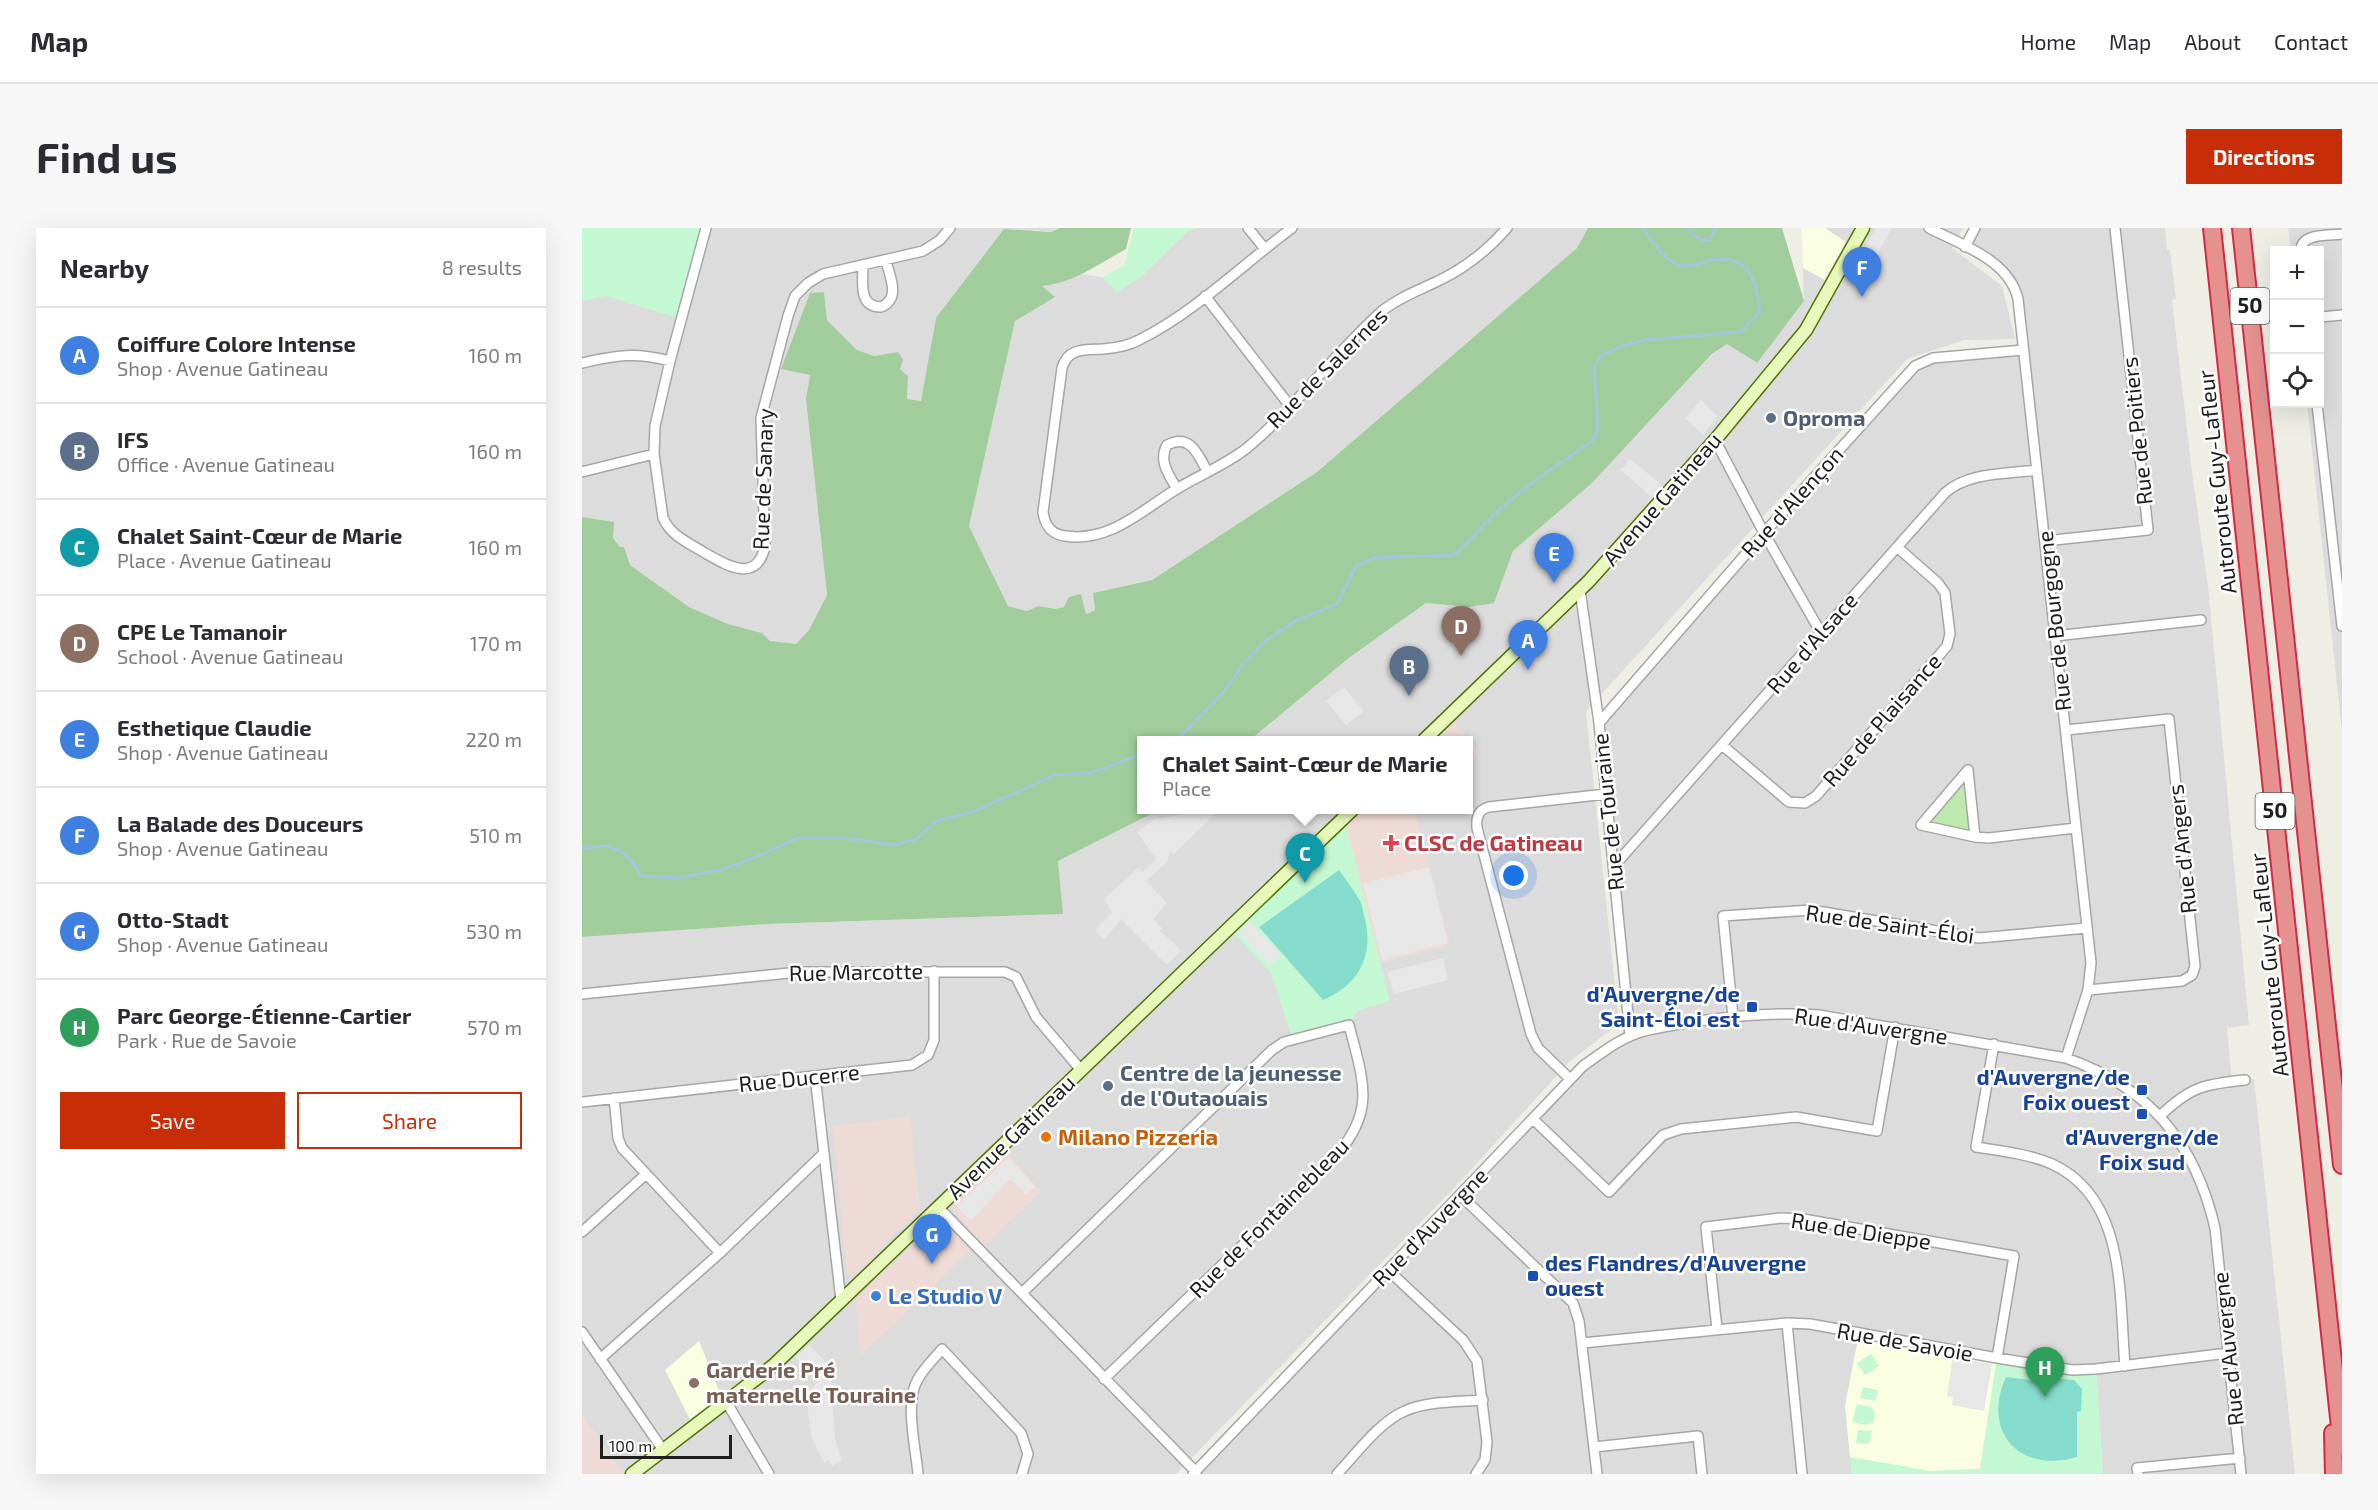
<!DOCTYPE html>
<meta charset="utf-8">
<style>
:root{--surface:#fff;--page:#f7f7f7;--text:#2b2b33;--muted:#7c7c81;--line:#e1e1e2;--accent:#c72d06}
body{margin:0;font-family:"Exo 2",sans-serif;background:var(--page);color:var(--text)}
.controls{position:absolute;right:18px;top:18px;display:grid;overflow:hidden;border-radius:0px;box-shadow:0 6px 24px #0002}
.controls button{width:54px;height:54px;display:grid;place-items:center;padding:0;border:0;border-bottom:2px solid var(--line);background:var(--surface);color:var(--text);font:30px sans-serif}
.scale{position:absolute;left:18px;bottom:15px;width:132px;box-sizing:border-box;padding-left:6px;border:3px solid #1f1f1f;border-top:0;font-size:16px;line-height:21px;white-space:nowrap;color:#1f1f1f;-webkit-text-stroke:4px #fff;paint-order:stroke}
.you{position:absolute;left:932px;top:648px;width:21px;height:21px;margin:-15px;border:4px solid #fff;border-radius:50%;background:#1a73e8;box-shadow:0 0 0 9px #1a73e833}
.badge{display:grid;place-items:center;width:39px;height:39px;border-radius:50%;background:var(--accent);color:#fff;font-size:20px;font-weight:700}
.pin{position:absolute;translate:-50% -50px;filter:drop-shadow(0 2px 3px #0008)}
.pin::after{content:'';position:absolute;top:32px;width:21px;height:18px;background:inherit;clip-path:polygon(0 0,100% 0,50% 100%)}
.popup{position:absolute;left:555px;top:508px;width:336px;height:78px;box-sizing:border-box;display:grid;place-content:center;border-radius:0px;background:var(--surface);filter:drop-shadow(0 2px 4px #0005);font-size:20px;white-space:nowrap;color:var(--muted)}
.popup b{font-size:22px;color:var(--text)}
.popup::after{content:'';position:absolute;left:50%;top:100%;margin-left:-12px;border:12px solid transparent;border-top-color:var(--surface)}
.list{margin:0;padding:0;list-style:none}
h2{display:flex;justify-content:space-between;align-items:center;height:78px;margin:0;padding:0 24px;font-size:26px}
h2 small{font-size:20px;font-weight:400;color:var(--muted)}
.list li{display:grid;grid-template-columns:39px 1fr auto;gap:18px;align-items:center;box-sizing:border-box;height:96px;padding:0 24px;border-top:2px solid var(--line)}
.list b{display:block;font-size:22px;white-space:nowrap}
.list p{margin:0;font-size:20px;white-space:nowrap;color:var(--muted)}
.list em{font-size:20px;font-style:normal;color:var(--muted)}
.actions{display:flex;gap:12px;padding:18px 24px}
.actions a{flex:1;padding:14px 0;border:2px solid var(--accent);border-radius:0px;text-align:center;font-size:21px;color:var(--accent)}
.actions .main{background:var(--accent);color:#fff}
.icon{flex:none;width:33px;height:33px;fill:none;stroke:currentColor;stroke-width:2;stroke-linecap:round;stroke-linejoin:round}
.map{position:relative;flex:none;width:1760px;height:1246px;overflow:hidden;border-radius:0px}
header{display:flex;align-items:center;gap:36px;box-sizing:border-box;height:84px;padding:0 30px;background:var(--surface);border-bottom:2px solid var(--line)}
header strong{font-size:28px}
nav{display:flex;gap:33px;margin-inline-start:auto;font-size:21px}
.intro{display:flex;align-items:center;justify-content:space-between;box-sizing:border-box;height:144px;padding:0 36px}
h1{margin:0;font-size:42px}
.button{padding:15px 27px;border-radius:0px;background:var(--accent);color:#fff;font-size:21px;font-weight:700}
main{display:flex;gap:36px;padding:0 36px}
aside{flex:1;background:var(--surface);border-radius:0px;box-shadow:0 6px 24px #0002}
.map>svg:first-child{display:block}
.residential{fill:#dddcdc}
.commercial{fill:#efdbd5}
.education{fill:#f8fedf}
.grass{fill:#bee8ad}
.forest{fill:#a0cd9b}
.park{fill:#c4f8d2}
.pitch{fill:#86dccc}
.parking{fill:#e7e7e7}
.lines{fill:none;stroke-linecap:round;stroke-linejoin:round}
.stream{stroke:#a7c5dc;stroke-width:3}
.street-casing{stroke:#a6a6a6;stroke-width:12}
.secondary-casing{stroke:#527308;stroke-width:15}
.highway-casing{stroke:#d52a42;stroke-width:20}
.street{stroke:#fff;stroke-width:9}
.secondary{stroke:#e8f8bb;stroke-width:12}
.highway{stroke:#e4918f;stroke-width:16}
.service-dot{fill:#5c6f8a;stroke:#fff;stroke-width:2}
.health-dot{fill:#e0444e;stroke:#fff;stroke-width:2}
.transit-dot{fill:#1a4fb4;stroke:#fff;stroke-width:2}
.food-dot{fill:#e8710a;stroke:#fff;stroke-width:2}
.shop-dot{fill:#3f7fe0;stroke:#fff;stroke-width:2}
.education-dot{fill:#8d6e63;stroke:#fff;stroke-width:2}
.labels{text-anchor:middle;stroke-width:5;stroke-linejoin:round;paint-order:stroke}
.shield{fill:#fff;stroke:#626262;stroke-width:1.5}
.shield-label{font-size:21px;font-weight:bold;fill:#1f1f1f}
.street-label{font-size:22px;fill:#1f1f1f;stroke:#fff}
.service-label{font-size:22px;font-weight:bold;fill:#4e5e75;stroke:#fff;text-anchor:start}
.health-label{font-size:22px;font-weight:bold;fill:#be3a42;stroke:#fff;text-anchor:start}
.transit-label{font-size:22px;font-weight:bold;fill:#164399;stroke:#fff;text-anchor:end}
.food-label{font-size:22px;font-weight:bold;fill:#c56008;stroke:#fff;text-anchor:start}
.shop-label{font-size:22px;font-weight:bold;fill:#366cbe;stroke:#fff;text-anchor:start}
.education-label{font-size:22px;font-weight:bold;fill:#785e54;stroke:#fff;text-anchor:start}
</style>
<header>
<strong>Map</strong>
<nav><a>Home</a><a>Map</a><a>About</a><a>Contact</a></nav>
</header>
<div class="intro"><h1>Find us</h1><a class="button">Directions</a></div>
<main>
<aside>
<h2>Nearby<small>8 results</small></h2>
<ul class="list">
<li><span class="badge" style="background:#3f7fe0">A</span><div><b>Coiffure Colore Intense</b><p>Shop · Avenue Gatineau</p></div><em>160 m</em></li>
<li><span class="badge" style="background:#5c6f8a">B</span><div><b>IFS</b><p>Office · Avenue Gatineau</p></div><em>160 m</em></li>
<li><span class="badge" style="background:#0f9aa8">C</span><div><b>Chalet Saint-Cœur de Marie</b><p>Place · Avenue Gatineau</p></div><em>160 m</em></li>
<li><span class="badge" style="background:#8d6e63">D</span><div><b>CPE Le Tamanoir</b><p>School · Avenue Gatineau</p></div><em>170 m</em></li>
<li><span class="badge" style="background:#3f7fe0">E</span><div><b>Esthetique Claudie</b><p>Shop · Avenue Gatineau</p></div><em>220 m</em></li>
<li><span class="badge" style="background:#3f7fe0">F</span><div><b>La Balade des Douceurs</b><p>Shop · Avenue Gatineau</p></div><em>510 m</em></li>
<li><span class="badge" style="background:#3f7fe0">G</span><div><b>Otto-Stadt</b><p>Shop · Avenue Gatineau</p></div><em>530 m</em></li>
<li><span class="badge" style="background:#2e9e5b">H</span><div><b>Parc George-Étienne-Cartier</b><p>Park · Rue de Savoie</p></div><em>570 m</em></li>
</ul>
<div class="actions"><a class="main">Save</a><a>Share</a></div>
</aside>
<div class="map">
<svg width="1760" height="1246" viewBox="0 0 1760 1246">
<rect width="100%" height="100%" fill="#efeee5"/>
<path class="residential" d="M 0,0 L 478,0 L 469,4 L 452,2 L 354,90 L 340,173 L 325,171 L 326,148 L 318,141 L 316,124 L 292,128 L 275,122 L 245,92 L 242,64 L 199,140 L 228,147 L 224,171 L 245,367 L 227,402 L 214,416 L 188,413 L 180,405 L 146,396 L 107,379 L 48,337 L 42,320 L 38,319 L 31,310 L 31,294 L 0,289 Z
M 614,0 L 1006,0 L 995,20 L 735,244 L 570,352 L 511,365 L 513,382 L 504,386 L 499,367 L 482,379 L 474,381 L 456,378 L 445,383 L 426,378 L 387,298 L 433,92 L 459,58 L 472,57 L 498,46 L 520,49 L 535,64 L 565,42 L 606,3 Z
M 1219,0 L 1381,0 L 1370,20 L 1420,58 L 1433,111 L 1382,112 L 1325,131 L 1004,483 L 1037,796 L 988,833 L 873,959 L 594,1246 L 41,1246 L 0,1187 L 0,709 L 186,696 L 480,686 L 476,633 L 577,582 L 886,582 L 886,512 L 668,512 L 768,429 L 844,375 L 887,379 L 912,374 L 931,323 L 1010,255 L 1131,126 L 1145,116 L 1174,135 L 1222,73 Z
M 1393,0 L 1583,0 L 1585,22 L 1588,22 L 1594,71 L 1590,72 L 1609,236 L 1626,358 L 1667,797 L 1645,800 L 1650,853 L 1672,851 L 1713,1246 L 1521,1246 L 1514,1141 L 1263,1179 L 1270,1246 L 611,1246 L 988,851 L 1048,807 L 1017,495 L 1342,133 L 1441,121 L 1430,53 L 1383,19 Z
M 1706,0 L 1760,0 L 1760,504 L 1725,176 L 1738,176 L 1738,22 L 1709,22 Z"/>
<path class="commercial" d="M 871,494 L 897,524 L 887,534 L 886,512 L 851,512 Z
M 772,582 L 836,582 L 833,584 L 868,717 L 798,735 L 762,589 Z
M 328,889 L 338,981 L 275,1045 L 265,1046 L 251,898 Z
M 425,925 L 459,963 L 403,1017 L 369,980 Z
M 357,991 L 388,1023 L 279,1127 L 273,1071 Z
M 0,1187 L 37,1240 L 41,1246 L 0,1246 Z"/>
<path class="education" d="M 1219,0 L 1243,0 L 1264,14 L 1243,52 L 1221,40 Z
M 1277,1106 L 1415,1130 L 1398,1241 L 1349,1243 L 1268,1229 L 1263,1177 Z
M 117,1113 L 139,1168 L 108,1191 L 83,1142 Z"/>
<path class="grass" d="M 1386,542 L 1393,609 L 1339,597 Z"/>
<path class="forest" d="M 478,0 L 549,0 L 544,21 C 518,35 490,56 460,58 L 473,69 L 433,93 L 387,298 L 426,378 L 445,383 L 456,378 L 474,381 L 482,379 L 487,369 L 499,366 L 504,386 L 513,382 L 511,365 L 570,352 L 735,244 L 995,20 L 1006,0 L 1200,0 L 1222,73 L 1175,135 L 1145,116 L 1130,126 L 1010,255 L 931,323 L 912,375 L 887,379 L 844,375 L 768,429 L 668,512 L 560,512 L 560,582 L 577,582 L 476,633 L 481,686 L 186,696 L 0,709 L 0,289 L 32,294 L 31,310 L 38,319 L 42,319 L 48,337 L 107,379 L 146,396 L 180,405 L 188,413 L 214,416 L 227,402 L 245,367 L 224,171 L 228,147 L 199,141 L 228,65 L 242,64 L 245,92 L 275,122 L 292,128 L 316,124 L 321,132 L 318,141 L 326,148 L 325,171 L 339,173 L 354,90 L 422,1 L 469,4 Z"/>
<path class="park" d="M 0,0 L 124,0 L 100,91 L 24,68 L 0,73 Z
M 552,0 L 614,0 L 606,3 L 559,49 L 535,64 L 520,49 L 542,38 Z
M 762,589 L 808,773 L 775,783 L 767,797 L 711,812 L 689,745 L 646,699 Z
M 1289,1126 L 1297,1138 L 1283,1147 L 1275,1135 Z
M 1415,1130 L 1514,1141 L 1521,1246 L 1270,1246 L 1268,1229 L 1349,1243 L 1398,1241 Z
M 1281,1159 L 1296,1162 L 1294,1173 L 1278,1170 Z
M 1275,1176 L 1289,1179 L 1293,1184 L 1291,1195 L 1284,1197 L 1270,1194 Z
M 1276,1202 L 1290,1203 L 1287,1216 L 1274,1215 Z"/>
<path class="pitch" d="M 757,642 C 764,652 772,662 778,673 C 781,678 781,685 783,691 C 792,729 776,757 741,772 L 677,699 Z
M 1424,1149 L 1468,1154 L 1469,1150 L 1492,1152 L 1500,1161 L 1499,1183 L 1495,1184 L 1495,1229 C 1438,1246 1399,1204 1424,1149 Z"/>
<path class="parking" d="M 1294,0 L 1310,0 L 1279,56 L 1266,50 Z
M 1119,172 L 1136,188 L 1121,207 L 1103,190 Z
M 1048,231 L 1079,256 L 1069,269 L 1039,242 Z
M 762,459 L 782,483 L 764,497 L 744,473 Z
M 604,582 L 637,582 L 592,626 L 588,623 L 585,634 L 564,653 L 585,675 L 571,691 L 580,700 L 578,703 L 599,722 L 585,737 L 539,691 L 522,712 L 513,702 L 530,685 L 522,671 L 556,640 L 561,644 L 574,631 L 555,604 L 573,591 L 598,587 Z
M 847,639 L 866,715 L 800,732 L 781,656 Z
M 668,693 L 699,727 L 688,738 L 656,704 Z
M 861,730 L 866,752 L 812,766 L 805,744 Z
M 427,930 L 453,959 L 444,966 L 428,951 L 389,993 L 374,978 Z
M 227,1117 L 248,1138 L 253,1211 L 260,1232 L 250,1238 L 247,1232 L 242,1235 L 229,1209 L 224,1166 L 235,1155 L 235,1149 L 213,1130 Z
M 1371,1129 L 1410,1136 L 1402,1183 L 1370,1177 L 1371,1169 L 1365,1168 Z"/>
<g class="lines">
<path class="stream" d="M 1106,0 C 1113,9 1117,14 1128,11 L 1134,0
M 591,512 L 598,509 L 642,464 L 659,439 L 682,414 L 715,392 L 755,376 L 774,338 L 792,330 L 872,327 L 920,279 L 955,251 L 1009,214 L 1013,209 L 1016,201 L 1012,139 L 1021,127 L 1037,119 L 1063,112 L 1159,104 L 1178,84 C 1174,49 1166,24 1125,33 C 1116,36 1105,40 1097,37 C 1081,31 1070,14 1061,0
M 0,620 L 24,618 L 43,625 L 60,648 L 96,650 L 139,642 L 177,628 L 215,610 L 261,610 L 312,617 L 335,611 L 354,593 L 393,583 L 473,547 L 509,545 L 560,526"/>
<g class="street-casing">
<path id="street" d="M 124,0 L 88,133 L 73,198 L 72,226 L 81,290 C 89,308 107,315 123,325 C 144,337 174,356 183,319 L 179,190 L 206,88 L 213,68 L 226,55 L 241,46 L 341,23 L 358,12 L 368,0
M 666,0 L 683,21
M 710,0 C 660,37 613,84 557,112 C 546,118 534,120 521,121 C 504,122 486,119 480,140 L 461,284 C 463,298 469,306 483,308 C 529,315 562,280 598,259 C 620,246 645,236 665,220 C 714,179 752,126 800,83 C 816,70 835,63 854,54 C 882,41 905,23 925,0
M 1347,0 C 1380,17 1427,32 1436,71 L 1509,735 L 1506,762 L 1484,830
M 1383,19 L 1393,0
M 1719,22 C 1719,5 1746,8 1760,6
M 281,38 C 281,54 276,79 299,79 C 319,71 308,49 304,33
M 623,68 L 708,178
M 1738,89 L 1760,87
M 0,135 C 34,127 54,124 88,133
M 1735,176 L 1760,398
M 1133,212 L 1182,305 L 1239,405
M 0,244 L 72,226
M 595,261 C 587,247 576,233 585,217 C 608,205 616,226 625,243
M 1463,313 L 1566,302 L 1533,0
M 998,362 L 1017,495 L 1048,807
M 1473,408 L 1619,392
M 1017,495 L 1182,305 L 1333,138 L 1351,130 L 1441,122
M 1484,502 L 1587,491 L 1613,738 L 1610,747 L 1600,753 L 1506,762
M 1140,517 L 1207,574 L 1223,575 L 1234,568 L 1360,424 L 1365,418 L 1368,406 L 1363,365 L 1356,355 L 1315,319
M 1386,542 L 1339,597 L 1393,609 L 1407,610 L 1494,600
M 1386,542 L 1393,609
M 1032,638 L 1363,265 C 1386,244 1425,246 1455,242
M 0,766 L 217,744 L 423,744 L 434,749 L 454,789 L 499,842
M 1151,789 L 1141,688 L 1229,682 L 1397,710 L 1505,700
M 1412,816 L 1394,919 C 1419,923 1447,926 1470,936 C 1545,970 1537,1069 1543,1138
M 233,848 L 259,1072
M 988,851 L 956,820 L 949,806 L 895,600 C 894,589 896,582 907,579 L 1024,566
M 32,870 L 36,910 L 40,920 L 138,1025
M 0,874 L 330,837 L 346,827 L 352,812 L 352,743
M 1578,888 C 1608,859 1622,856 1663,852
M 951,891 L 1027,964 L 1081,907 L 1099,901 L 1214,889 L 1295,903 L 1313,799
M 879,968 L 991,1075 L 997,1093 L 1015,1246
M 356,979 L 614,1244
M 0,1004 L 63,947
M 807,1043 L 881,1112 L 895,1133 L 905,1214 L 903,1232 L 894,1246
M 440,1065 L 690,822 L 702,814 L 767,797 C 780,849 795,882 755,926 L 522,1151
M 1205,1095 L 1220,1246
M 1135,1101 L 1124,999 L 1199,990 L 1221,991 L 1432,1028 L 1415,1130
M 0,1104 L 81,1222
M 1000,1115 L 1205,1095 L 1228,1096 L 1415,1130 L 1490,1142 L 1514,1141 L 1646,1125
M 18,1131 L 138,1025 L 240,927
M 145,1175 L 187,1246
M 1012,1219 L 1116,1208 L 1120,1246
M 336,1246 C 334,1221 322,1173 336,1151 C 342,1140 352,1131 360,1121 L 439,1205 L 446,1226 L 440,1246
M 611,1246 L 1001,838 C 1021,824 1038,810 1062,803 C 1119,791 1179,783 1237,787 L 1484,830 C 1567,859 1613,914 1633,1000 L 1659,1246
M 755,1246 C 774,1226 798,1193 823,1183 C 844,1173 878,1174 901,1172
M 1556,1246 L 1555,1240 L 1658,1230"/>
</g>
<g class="secondary-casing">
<path id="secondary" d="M 842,512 L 1007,353 L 1133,212 L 1224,102 L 1281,0
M 50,1246 L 192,1137 L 770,582"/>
</g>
<g class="highway-casing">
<path id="highway" d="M 1630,0 L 1760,1218
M 1659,0 L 1760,937
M 1751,1205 L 1752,1246"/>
</g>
<use href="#street" class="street"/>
<use href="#secondary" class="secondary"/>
<use href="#highway" class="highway"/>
</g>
<g class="service-dot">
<circle cx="1189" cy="190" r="6"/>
<circle cx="526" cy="858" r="6"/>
</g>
<path class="health-dot" d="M806 606h6v6h6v6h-6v6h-6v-6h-6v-6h6z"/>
<g class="transit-dot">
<rect x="1164" y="773" width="12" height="12" rx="3"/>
<rect x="1554" y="856" width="12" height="12" rx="3"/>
<rect x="1554" y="880" width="12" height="12" rx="3"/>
<rect x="945" y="1042" width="12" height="12" rx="3"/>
</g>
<circle class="food-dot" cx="464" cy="909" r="6"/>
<circle class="shop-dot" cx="294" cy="1068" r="6"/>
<circle class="education-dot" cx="112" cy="1155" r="6"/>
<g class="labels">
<g class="shield">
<rect x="1648.5" y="60" width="39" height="36" rx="4.5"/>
<rect x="1673.5" y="565" width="39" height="36" rx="4.5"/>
</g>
<g class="shield-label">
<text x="1668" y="85">50</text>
<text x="1693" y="590">50</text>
</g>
<g class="street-label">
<text transform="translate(745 140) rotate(-45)" y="8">Rue de Salernes</text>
<text transform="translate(1555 203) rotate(-96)" y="8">Rue de Poitiers</text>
<text transform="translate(181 251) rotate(-88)" y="8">Rue de Sanary</text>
<text transform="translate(1635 254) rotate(-96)" y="8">Autoroute Guy-Lafleur</text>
<text transform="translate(1080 271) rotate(-49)" y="8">Avenue Gatineau</text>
<text transform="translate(1210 274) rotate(-48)" y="8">Rue d'Alençon</text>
<text transform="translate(1472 393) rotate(-96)" y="8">Rue de Bourgogne</text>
<text transform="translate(1230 415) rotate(-49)" y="8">Rue d'Alsace</text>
<text transform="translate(1300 492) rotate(-49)" y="8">Rue de Plaisance</text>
<text transform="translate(1026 584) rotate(-96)" y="8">Rue de Touraine</text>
<text transform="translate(1600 621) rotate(-96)" y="8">Rue d'Angers</text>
<text transform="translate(1308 696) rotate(8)" y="8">Rue de Saint-Éloi</text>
<text transform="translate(1687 737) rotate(-96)" y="8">Autoroute Guy-Lafleur</text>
<text transform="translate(274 744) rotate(-1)" y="8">Rue Marcotte</text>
<text transform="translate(1289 798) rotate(8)" y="8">Rue d'Auvergne</text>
<text transform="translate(217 850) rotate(-6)" y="8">Rue Ducerre</text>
<text transform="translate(429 909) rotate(-44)" y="8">Avenue Gatineau</text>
<text transform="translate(687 990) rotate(-45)" y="8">Rue de Fontainebleau</text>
<text transform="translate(848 999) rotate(-46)" y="8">Rue d'Auvergne</text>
<text transform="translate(1279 1003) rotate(9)" y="8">Rue de Dieppe</text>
<text transform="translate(1323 1114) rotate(10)" y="8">Rue de Savoie</text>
<text transform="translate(1646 1121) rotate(-96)" y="8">Rue d'Auvergne</text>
</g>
<g class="service-label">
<text x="1201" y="198">Oproma</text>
<text x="538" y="853">Centre de la jeunesse<tspan x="538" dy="25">de l'Outaouais</tspan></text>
</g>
<g class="health-label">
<text x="822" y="623">CLSC de Gatineau</text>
</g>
<g class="transit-label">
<text x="1158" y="774">d'Auvergne/de<tspan x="1158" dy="25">Saint-Éloi est</tspan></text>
<text x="1548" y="857">d'Auvergne/de<tspan x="1548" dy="25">Foix ouest</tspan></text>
<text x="1560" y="917" text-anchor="middle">d'Auvergne/de<tspan x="1560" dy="25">Foix sud</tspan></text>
<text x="963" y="1043" text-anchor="start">des Flandres/d'Auvergne<tspan x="963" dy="25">ouest</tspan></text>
</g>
<g class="food-label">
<text x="476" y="917">Milano Pizzeria</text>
</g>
<g class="shop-label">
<text x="306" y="1076">Le Studio V</text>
</g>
<g class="education-label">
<text x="124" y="1150">Garderie Pré<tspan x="124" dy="25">maternelle Touraine</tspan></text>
</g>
</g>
</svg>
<div class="controls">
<button>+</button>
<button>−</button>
<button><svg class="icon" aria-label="locate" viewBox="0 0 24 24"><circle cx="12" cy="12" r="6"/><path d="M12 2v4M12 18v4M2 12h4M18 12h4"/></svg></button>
</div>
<div class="scale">100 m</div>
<div class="you"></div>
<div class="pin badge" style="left:946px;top:442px;background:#3f7fe0">A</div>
<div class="pin badge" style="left:827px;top:468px;background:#5c6f8a">B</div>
<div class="pin badge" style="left:723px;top:655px;background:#0f9aa8">C</div>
<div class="popup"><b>Chalet Saint-Cœur de Marie</b>Place</div>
<div class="pin badge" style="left:879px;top:428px;background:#8d6e63">D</div>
<div class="pin badge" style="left:972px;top:355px;background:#3f7fe0">E</div>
<div class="pin badge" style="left:1280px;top:69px;background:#3f7fe0">F</div>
<div class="pin badge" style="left:350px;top:1036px;background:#3f7fe0">G</div>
<div class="pin badge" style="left:1463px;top:1169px;background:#2e9e5b">H</div>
</div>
</main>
